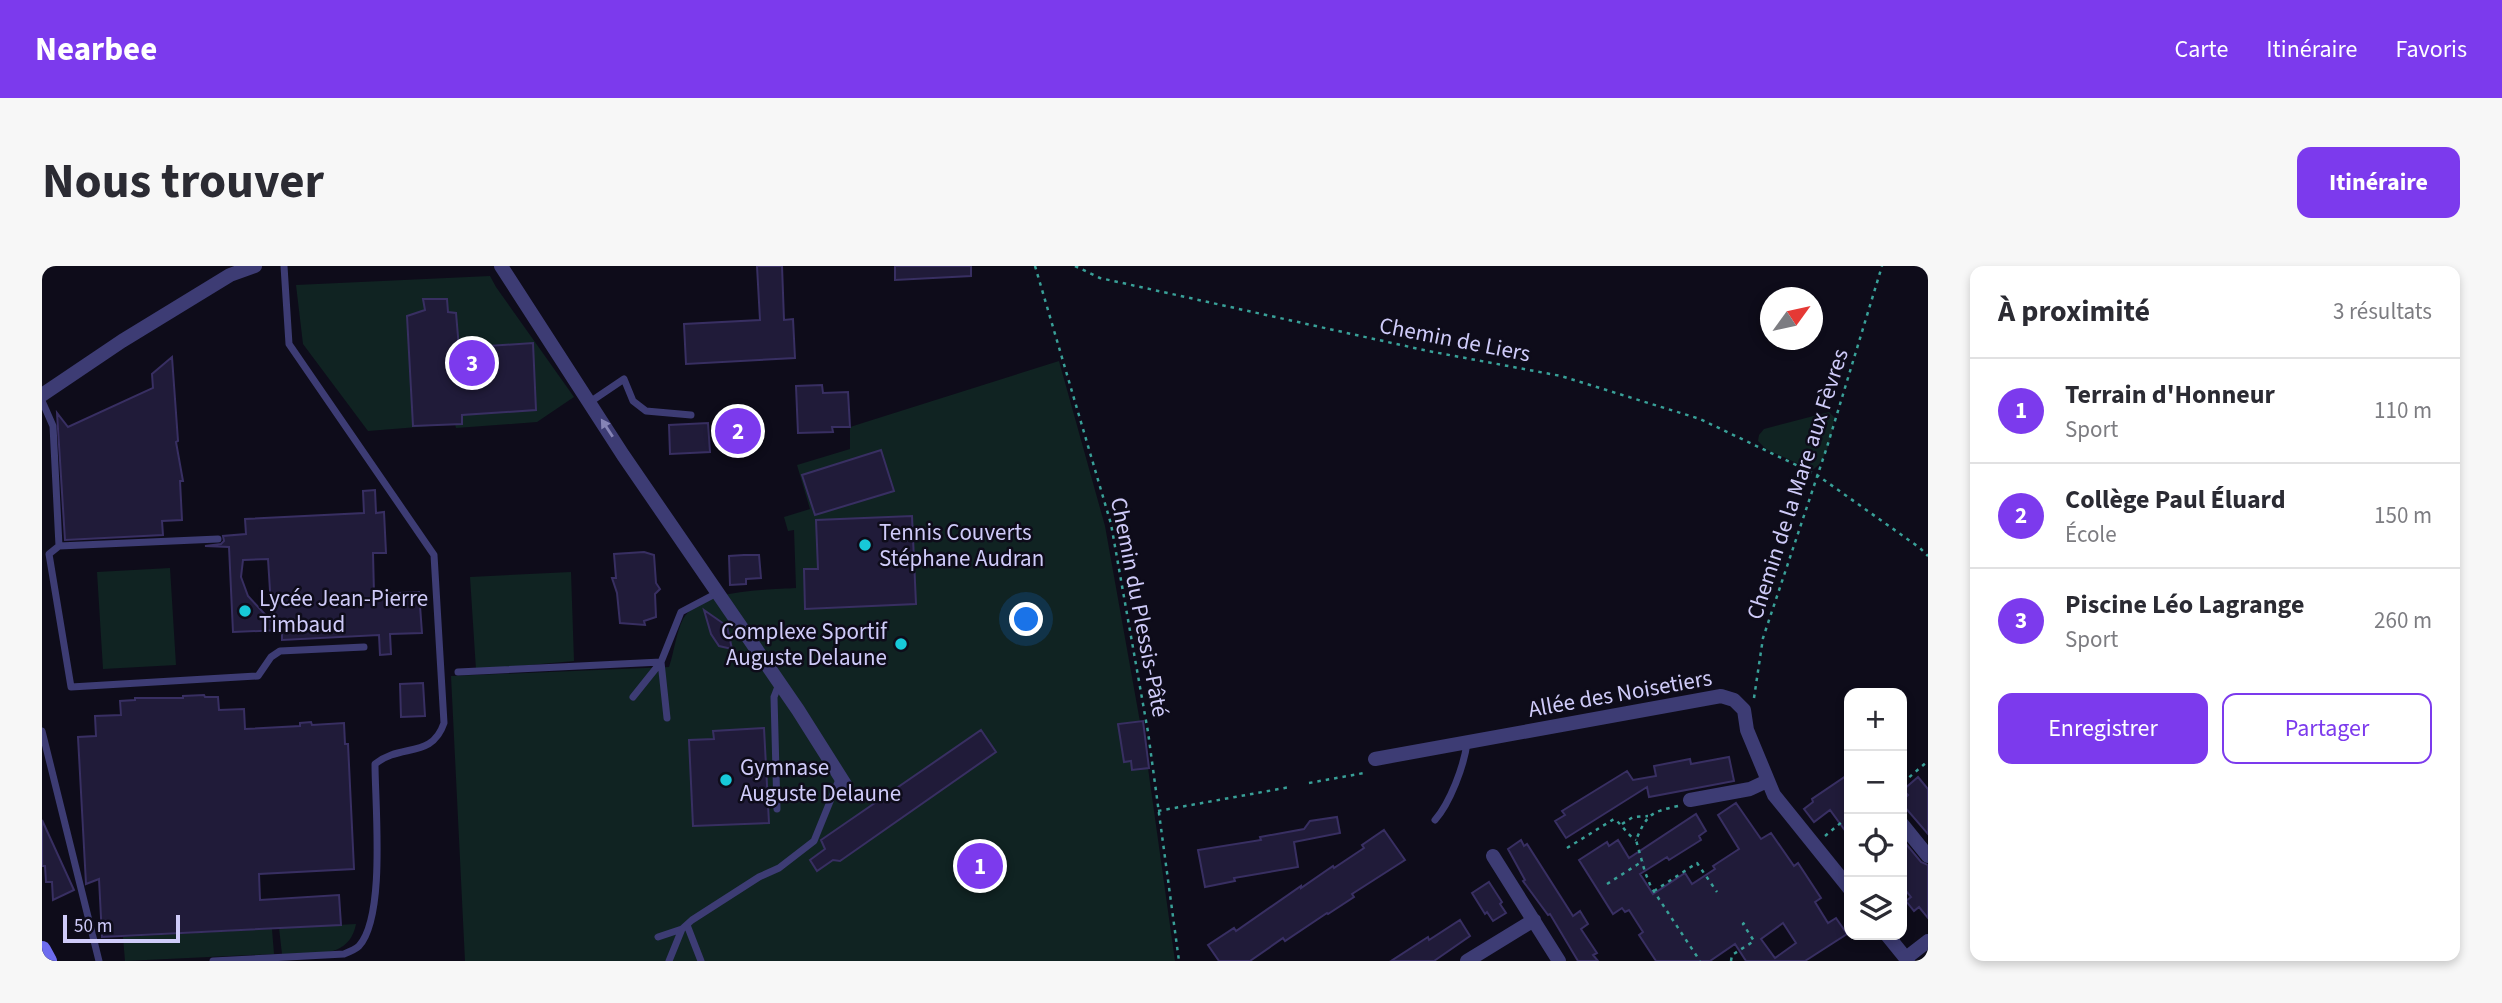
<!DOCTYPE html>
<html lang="fr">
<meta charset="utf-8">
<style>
:root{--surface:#fff;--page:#f7f7f7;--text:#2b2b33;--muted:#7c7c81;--line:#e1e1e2;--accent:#7c3aed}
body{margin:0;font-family:"Source Sans 3",sans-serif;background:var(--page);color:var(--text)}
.controls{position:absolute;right:21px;bottom:21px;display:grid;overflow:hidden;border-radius:14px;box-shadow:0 4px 10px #0003}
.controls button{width:63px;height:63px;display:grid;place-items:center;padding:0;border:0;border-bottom:2px solid var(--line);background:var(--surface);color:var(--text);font:35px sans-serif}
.compass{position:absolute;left:1718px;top:21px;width:63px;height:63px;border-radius:50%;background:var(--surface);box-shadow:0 4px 10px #0003;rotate:57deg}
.scale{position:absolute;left:21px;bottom:18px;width:117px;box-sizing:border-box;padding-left:7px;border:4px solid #cfcbf9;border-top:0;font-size:19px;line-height:24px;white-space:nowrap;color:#cfcbf9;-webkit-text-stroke:5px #0e0c1a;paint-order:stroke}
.you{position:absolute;left:985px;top:354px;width:24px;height:24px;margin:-18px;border:5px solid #fff;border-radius:50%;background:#1a73e8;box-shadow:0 0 0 10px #1a73e833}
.badge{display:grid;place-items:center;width:46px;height:46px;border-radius:50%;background:var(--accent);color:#fff;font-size:23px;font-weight:700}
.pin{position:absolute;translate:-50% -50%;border:4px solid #fff;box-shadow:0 2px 7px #0006}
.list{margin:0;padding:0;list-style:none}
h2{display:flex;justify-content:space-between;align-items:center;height:91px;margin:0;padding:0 28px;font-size:30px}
h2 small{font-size:23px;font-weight:400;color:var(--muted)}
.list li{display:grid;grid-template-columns:46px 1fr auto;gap:21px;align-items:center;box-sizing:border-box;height:105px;padding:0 28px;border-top:2px solid var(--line)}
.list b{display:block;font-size:26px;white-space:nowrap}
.list p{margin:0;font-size:23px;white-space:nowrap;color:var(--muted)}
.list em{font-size:23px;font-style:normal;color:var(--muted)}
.actions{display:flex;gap:14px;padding:21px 28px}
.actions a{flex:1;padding:16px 0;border:2px solid var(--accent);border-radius:14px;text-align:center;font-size:24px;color:var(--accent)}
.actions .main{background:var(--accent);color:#fff}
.icon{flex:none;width:38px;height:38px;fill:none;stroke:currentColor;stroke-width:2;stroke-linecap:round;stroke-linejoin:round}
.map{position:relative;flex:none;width:1886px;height:695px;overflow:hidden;border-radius:14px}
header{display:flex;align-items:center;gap:42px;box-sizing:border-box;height:98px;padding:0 35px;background:var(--accent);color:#fff}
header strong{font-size:33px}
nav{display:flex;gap:38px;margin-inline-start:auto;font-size:24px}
.intro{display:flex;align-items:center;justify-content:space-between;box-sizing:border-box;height:168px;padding:0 42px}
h1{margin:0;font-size:49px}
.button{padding:18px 32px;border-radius:14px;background:var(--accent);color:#fff;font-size:24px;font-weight:700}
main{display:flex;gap:42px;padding:0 42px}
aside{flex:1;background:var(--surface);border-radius:14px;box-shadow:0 4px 10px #0003}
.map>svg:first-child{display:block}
.green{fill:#102322}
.building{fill:#201b39;stroke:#382f62;stroke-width:2;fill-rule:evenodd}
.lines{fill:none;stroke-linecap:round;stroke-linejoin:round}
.path{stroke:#39a098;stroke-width:2.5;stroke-dasharray:3.5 5;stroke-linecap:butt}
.service{stroke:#3d3c74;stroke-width:7}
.minor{stroke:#3d3c74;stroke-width:14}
.secondary{stroke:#6d6cef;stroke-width:18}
.oneway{fill:#8684b6}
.poi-dot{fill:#17c9d9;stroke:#0e0c1a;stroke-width:2.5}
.labels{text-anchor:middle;stroke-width:5;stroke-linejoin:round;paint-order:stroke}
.street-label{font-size:23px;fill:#cfcbf9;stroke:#0e0c1a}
.poi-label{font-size:23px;fill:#cfcbf9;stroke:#0e0c1a;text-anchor:start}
</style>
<header>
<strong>Nearbee</strong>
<nav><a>Carte</a><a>Itinéraire</a><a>Favoris</a></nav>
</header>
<div class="intro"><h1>Nous trouver</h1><a class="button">Itinéraire</a></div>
<main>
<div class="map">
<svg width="1886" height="695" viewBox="0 0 1886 695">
<rect width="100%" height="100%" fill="#0e0c1a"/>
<path class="green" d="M 448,10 L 454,21 L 532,131 L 495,156 L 414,162 L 413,158 L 326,165 L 261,78 L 254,19 Z
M 1017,95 L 1063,260 L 1105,495 L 1133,695 L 423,695 L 409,410 L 627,401 C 632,386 634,367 641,353 C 658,323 724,324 754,322 L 752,264 L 746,265 L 742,251 L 768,243 L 755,199 L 808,183 L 808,161 Z
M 1787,146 L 1792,151 C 1791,166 1784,198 1770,204 L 1724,183 L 1716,175 L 1717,169 L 1722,163 Z
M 128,302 L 134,399 L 61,403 L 55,306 Z
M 529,306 L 532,395 L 434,404 L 428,311 Z
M 314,658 C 307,695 270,686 240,688 L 237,662 Z
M 230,663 L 232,688 L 83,695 L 81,671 Z"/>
<path class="building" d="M 715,0 L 740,0 L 742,54 L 751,53 L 753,92 L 644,98 L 642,58 L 718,54 Z
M 853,0 L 929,0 L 929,10 L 853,14 Z
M 381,33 L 405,33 L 406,46 L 414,47 L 417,82 L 491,77 L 494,144 L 420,149 L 420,158 L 371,160 L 365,50 L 383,44 Z
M 130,91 L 136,175 L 134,176 L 141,215 L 138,215 L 140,254 L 120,255 L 121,269 L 23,274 L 15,147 L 26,161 L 111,122 L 110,108 Z
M 780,119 L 781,127 L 806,126 L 808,161 L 790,161 L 791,166 L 756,167 L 754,120 Z
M 666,157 L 668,186 L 628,188 L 627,159 Z
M 839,184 L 852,225 L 773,249 L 760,209 Z
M 333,224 L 334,247 L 342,246 L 344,287 L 331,287 L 332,328 L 377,326 L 380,367 L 348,368 L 349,388 L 338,389 L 337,369 L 240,374 L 240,364 L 191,366 L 187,281 L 163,280 L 179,278 L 182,275 L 181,270 L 204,268 L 203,253 L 322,247 L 321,225 ZM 226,293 L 230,356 L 206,330 L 199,311 L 201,294 Z
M 870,250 L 874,338 L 763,343 L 762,303 L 776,303 L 774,254 Z
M 602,286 L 612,289 L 614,317 L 618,323 L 613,328 L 614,351 L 602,355 L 603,359 L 578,357 L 575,327 L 570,312 L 574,312 L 572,288 Z
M 702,289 L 717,289 L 719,312 L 704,313 L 704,318 L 688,319 L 687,290 Z
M 662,344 L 685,360 L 690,383 L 677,380 L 669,368 Z
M 381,417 L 383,450 L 359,451 L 358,418 Z
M 162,429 L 163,431 L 176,431 L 177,444 L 202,443 L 203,463 L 258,460 L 258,457 L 269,456 L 270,459 L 302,457 L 303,478 L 306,478 L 312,603 L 217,608 L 218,634 L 297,629 L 299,659 L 60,671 L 57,613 L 44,618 L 36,471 L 54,470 L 53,450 L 79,449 L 78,435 L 93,434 L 93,432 L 141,432 L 141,430 Z
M 1101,455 L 1107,502 L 1090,504 L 1089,495 L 1082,496 L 1076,458 Z
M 722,462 L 727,557 L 651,560 L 647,474 L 672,473 L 671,465 Z
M 939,464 L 954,486 L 798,595 L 791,594 L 775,605 L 768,594 L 783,583 L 779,574 Z
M 1687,491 L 1692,515 L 1607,531 L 1605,521 L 1524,572 L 1513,555 L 1523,549 L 1520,545 L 1585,505 L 1591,514 L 1614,510 L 1612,500 L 1648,493 L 1649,498 Z
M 1807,508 L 1807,570 L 1788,544 L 1772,556 L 1762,543 L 1771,536 L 1770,533 Z
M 1876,511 L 1886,523 L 1886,568 L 1860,538 L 1860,535 L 1866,529 L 1861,524 Z
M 1694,537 L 1719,573 L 1729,567 L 1752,600 L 1756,597 L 1779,632 L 1773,636 L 1786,657 L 1794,652 L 1805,668 L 1763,695 L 1704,695 L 1693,678 L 1668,695 L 1614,695 L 1597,669 L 1601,666 L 1587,644 L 1583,646 L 1580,642 L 1571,648 L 1537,594 L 1565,576 L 1567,580 L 1576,574 L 1587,592 L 1654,548 L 1664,565 L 1657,570 L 1659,574 L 1627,594 L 1625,591 L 1598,608 L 1611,628 L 1643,607 L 1650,618 L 1673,603 L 1671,600 L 1697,583 L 1676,549 ZM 1741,657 L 1754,677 L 1733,692 L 1719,673 Z
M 1295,551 L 1298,567 L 1252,576 L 1256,601 L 1192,612 L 1193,615 L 1163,621 L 1156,584 L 1219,574 L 1218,571 L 1262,563 L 1268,555 Z
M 0,554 L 32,624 L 11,634 L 10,616 L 4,616 L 3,600 L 0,600 Z
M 1342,564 L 1363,594 L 1310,628 L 1312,631 L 1286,648 L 1285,647 L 1243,675 L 1241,672 L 1208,695 L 1177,695 L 1166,679 L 1192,662 L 1194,665 L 1259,620 L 1259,622 L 1291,600 L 1292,602 L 1322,582 L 1320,579 Z
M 1860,573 L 1879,596 L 1886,599 L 1886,652 L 1877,641 L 1872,645 L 1864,635 L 1869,631 L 1860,620 Z
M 1479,574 L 1482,580 L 1485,578 L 1531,650 L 1538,645 L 1546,658 L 1539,663 L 1555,687 L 1551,689 L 1556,695 L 1536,695 L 1508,648 L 1506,649 L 1481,615 L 1483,614 L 1466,583 Z
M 1447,616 L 1460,636 L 1458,638 L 1464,647 L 1451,655 L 1445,646 L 1443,648 L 1430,627 Z
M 1418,654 L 1428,670 L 1392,695 L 1349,695 L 1386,671 L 1387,674 Z"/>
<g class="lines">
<path class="path" d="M 993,0 L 1069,258 L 1106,466 L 1137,695
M 1033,0 L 1058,12 L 1386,85 L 1519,110 L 1658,153 L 1775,209 L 1878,282 L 1886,290
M 1712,432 L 1721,372 L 1785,181 L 1840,0
M 1860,513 L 1864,514 L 1886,495
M 1267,517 L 1322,507
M 1636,540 C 1609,546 1605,548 1594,574 L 1603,606 L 1609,621 L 1658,695
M 1116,545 L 1248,521
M 1580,558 L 1591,551 L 1606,550
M 1783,570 L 1807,550
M 1525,582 L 1572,553 C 1581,559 1585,569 1594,574
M 1565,618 L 1601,595
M 1612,625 L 1655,597 L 1675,626
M 1689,695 L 1690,689 L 1712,675 L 1701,658 L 1703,656"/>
<path class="service" d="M 0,135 L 11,160 L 17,280 L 176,273
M 548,136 L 582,113 L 591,135 L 604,145 L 649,149
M 17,280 L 7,288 L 29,421 L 216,410 L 229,391 L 238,385 L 322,381
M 416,406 L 619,396 L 625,452
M 591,431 L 619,396 L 639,346 L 675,327
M 0,465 L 57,695
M 735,543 L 732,431 L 737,418
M 1393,554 C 1408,537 1422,500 1425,477
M 645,659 L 659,695
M 616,671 L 640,663
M 171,695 L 302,688 C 307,686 314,683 317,680 C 344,650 333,539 333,498 C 359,477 390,493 402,457 L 392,289 L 247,78 L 242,0
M 627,695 L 640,663 L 650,654 L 717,611 L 737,602 L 772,575 L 798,511"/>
<path class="minor" d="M 459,0 L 581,189 L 756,444 L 804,520
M 0,129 L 80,75 L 188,9 L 213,0
M 1333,493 L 1679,430 L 1692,434 L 1702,444 L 1705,464 L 1732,529 L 1807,622
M 1648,534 L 1708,523 L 1725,515
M 1860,558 L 1886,590
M 1451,590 L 1517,695
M 1845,669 L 1866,695
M 1864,692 L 1886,675
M 1425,695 L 1492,654"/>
<path class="secondary" d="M 0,684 L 6,695"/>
</g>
<defs><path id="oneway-solid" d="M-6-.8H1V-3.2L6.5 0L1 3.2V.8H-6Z" transform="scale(1.75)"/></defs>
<use class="oneway" href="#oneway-solid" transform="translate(565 162) rotate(-123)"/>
<g class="poi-dot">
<circle cx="823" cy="279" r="7"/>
<circle cx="203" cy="345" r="7"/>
<circle cx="859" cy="378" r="7"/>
<circle cx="684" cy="514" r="7"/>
</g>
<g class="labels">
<g class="street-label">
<text transform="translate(1413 73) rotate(11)" y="8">Chemin de Liers</text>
<text transform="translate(1755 218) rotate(-72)" y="8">Chemin de la Mare aux Fèvres</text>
<text transform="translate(1098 341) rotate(79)" y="8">Chemin du Plessis-Pâté</text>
<text transform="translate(1578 427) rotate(-10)" y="8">Allée des Noisetiers</text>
</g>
<g class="poi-label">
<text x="837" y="274">Tennis Couverts<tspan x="837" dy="26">Stéphane Audran</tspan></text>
<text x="217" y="340">Lycée Jean-Pierre<tspan x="217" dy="26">Timbaud</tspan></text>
<text x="845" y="373" text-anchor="end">Complexe Sportif<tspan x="845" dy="26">Auguste Delaune</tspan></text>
<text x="698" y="509">Gymnase<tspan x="698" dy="26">Auguste Delaune</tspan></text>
</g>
</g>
</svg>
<div class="controls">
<button>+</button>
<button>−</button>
<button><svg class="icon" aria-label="locate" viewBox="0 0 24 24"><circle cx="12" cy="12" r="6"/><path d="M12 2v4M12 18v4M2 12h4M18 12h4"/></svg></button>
<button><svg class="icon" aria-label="layers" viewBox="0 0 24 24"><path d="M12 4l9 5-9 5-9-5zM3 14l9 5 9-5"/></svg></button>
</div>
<svg class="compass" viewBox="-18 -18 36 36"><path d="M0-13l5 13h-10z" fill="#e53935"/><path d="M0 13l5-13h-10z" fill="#7c7c81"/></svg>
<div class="scale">50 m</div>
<div class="you"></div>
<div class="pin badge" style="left:938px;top:600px">1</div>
<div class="pin badge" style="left:696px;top:165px">2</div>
<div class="pin badge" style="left:430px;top:97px">3</div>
</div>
<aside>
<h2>À proximité<small>3 résultats</small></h2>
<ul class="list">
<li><span class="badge">1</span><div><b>Terrain d'Honneur</b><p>Sport</p></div><em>110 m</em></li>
<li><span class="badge">2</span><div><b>Collège Paul Éluard</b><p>École</p></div><em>150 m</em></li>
<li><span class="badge">3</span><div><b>Piscine Léo Lagrange</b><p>Sport</p></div><em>260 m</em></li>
</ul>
<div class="actions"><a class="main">Enregistrer</a><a>Partager</a></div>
</aside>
</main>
